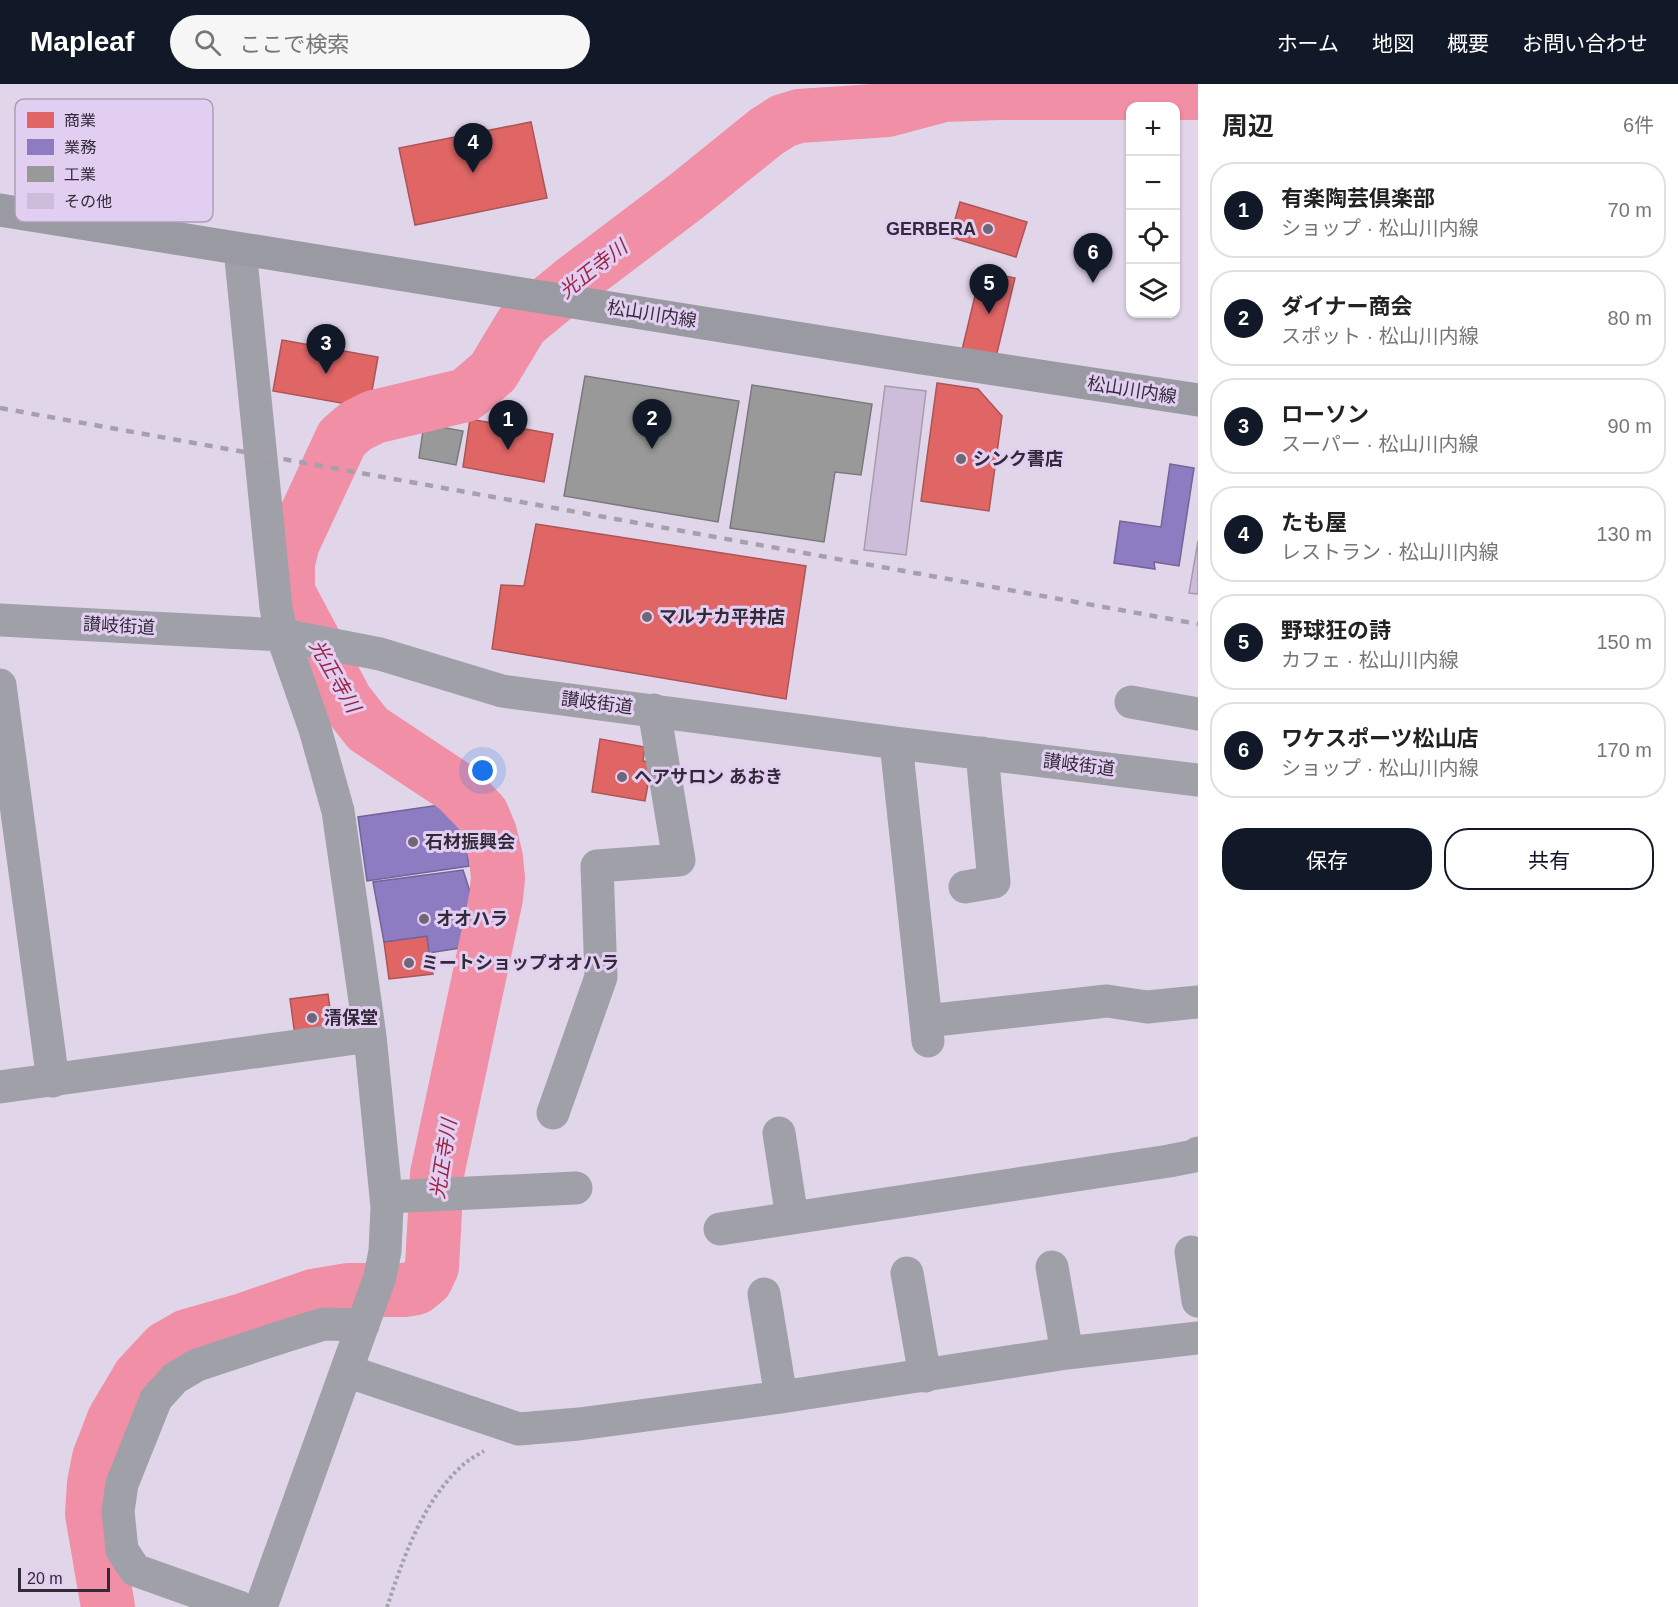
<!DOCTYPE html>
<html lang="ja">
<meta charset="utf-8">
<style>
:root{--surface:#fff;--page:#f6f6f6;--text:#222;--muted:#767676;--line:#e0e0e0;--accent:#111827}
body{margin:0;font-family:Helvetica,"Noto Sans JP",sans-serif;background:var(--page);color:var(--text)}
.controls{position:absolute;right:18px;top:18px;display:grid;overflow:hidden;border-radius:12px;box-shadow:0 2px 4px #0004}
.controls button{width:54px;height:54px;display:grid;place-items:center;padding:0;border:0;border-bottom:2px solid var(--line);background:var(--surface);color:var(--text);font:30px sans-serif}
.scale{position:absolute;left:18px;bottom:15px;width:92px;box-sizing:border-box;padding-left:6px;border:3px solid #322a38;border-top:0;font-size:16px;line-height:21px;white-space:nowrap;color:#322a38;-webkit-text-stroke:4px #e2cef1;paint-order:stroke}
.you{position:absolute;left:483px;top:687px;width:21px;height:21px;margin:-15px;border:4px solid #fff;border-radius:50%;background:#1a73e8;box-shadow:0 0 0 9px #1a73e833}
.badge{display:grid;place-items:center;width:39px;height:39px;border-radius:50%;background:var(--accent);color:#fff;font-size:20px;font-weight:700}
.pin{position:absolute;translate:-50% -50px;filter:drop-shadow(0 2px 3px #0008)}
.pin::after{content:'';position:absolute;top:32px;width:21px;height:18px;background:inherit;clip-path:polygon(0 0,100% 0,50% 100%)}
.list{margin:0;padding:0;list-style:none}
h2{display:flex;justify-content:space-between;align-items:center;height:78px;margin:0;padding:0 24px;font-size:26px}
h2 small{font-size:20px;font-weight:400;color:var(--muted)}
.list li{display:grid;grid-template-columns:39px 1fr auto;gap:18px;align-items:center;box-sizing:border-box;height:96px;margin:0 12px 12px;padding:0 12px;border:2px solid var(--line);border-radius:24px}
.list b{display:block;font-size:22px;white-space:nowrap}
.list p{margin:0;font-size:20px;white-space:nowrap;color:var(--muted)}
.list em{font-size:20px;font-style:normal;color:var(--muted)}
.actions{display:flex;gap:12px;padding:18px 24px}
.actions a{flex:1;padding:14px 0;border:2px solid var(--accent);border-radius:24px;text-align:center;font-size:21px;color:var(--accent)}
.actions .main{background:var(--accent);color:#fff}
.icon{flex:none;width:33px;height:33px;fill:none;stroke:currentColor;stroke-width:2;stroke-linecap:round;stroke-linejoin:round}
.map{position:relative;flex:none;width:1198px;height:1523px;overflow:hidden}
header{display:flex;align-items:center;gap:36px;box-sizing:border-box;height:84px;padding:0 30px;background:var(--accent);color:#fff}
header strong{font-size:28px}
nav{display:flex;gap:33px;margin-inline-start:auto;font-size:21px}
.search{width:420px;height:54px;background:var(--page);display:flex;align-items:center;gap:15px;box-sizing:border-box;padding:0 21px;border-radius:33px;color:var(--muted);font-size:22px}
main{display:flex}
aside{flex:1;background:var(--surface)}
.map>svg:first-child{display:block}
.shops{fill:#e06666;stroke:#ac5458;stroke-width:1.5}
.offices{fill:#8e7cc3;stroke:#726399;stroke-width:1.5}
.industry{fill:#999;stroke:#7a787c;stroke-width:1.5}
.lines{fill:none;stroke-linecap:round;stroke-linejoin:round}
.river{stroke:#f08fa6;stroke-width:54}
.building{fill:#cebdda;stroke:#a49cab;stroke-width:1.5}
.path{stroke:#a3a1a9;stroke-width:4;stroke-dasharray:3 3;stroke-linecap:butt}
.minor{stroke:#a0a0a8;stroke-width:33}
.major{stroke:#9a9aa2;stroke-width:33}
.rail{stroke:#a5a0aa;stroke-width:4.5;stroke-dasharray:8 8;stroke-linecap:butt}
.poi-dot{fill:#6f6676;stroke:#e2cef1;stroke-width:2}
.labels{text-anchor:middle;stroke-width:6;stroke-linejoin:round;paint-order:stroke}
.poi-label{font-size:18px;font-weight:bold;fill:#322a38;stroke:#e2cef1;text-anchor:start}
.street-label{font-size:18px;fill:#322a38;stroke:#e2cef1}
.water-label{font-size:20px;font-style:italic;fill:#9a2343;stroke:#e2cef1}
.key{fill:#e2cef1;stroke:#ad9dba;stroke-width:1.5}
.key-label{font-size:16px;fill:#322a38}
</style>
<header>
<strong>Mapleaf</strong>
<div class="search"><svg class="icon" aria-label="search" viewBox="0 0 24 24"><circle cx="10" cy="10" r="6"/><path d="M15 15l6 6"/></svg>ここで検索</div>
<nav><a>ホーム</a><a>地図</a><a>概要</a><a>お問い合わせ</a></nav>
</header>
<main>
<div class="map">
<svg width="1198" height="1523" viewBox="0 0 1198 1523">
<rect width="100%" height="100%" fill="#e1d6e9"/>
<path class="shops" d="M 531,38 L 547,114 L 415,141 L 399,64 Z
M 960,118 L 1027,138 L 1016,173 L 950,153 Z
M 981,187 L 1015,194 L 996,273 L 962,266 Z
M 282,256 L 378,273 L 369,324 L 273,307 Z
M 937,299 L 978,305 L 1002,332 L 989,427 L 921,417 Z
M 470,335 L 553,350 L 544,398 L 463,383 Z
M 536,440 L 806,482 L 786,615 L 492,565 L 501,501 L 524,502 Z
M 600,655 L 645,663 L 643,677 L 652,678 L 645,717 L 592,708 Z
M 427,852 L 433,890 L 389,895 L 384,858 Z
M 328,910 L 334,953 L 296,959 L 290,915 Z"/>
<path class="offices" d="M 1170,380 L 1194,384 L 1179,482 L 1154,478 L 1155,485 L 1114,479 L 1120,437 L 1161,443 Z
M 460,718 L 469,782 L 367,797 L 358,733 Z
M 463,786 L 473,817 L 460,864 L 429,869 L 427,852 L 384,858 L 373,798 Z"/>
<path class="industry" d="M 585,292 L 739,317 L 718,438 L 564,412 Z
M 752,301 L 872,320 L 861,391 L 835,388 L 824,458 L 730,444 Z
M 424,340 L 463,347 L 456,381 L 419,374 Z"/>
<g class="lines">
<path class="river" d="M 108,1523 L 92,1430 L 94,1399 L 99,1374 L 114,1335 L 139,1293 L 166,1264 L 187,1252 L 240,1237 L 313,1212 L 349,1206 L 404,1206 L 416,1204 L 426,1196 L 432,1183 L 437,1090 L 496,814 L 498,794 L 496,774 L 490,749 L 482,730 L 457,704 L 368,645 L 346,617 L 288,508 L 288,479 L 293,459 L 342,354 L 356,342 L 374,333 L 466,311 L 493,288 L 522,240 L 573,198 L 688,111 L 766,48 L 783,37 L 799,32 L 888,26 L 944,11 L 999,9 L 1198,9"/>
</g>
<path class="building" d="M 885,302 L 926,307 L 906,471 L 864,466 Z
M 1198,457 L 1198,510 L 1189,509 Z"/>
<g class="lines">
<path class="path" d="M 387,1523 C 404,1472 423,1416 464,1380 C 470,1375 477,1371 484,1367"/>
<path class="minor" d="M 240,165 L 276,524 L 282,551 L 315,645 L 338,727 L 370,952 L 387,1123 L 385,1167 L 380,1193 L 261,1523
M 0,536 L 282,551 L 380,570 L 502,607 L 896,659 L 1198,696
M 0,601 L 53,997
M 1131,618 L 1198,630
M 896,659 L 928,957
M 965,803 L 994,798 L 982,669
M 926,937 L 1107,917 L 1147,923 L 1198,918
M 0,1003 L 370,952
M 553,1029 L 601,893 L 597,782 L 679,776 L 654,626
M 779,1049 L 792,1134
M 386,1113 L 576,1104
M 720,1145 L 1169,1077 L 1194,1072 L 1198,1069
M 1191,1168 L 1198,1217
M 1052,1183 L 1067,1269
M 907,1189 L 925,1292
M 764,1210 L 781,1313
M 347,1287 L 519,1345 L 579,1340 L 781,1313 L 1067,1269 L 1198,1254
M 239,1523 L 135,1486 L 122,1466 L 118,1427 L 122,1400 L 156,1315 L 175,1294 L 197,1281 L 288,1251 L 324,1240 L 363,1241"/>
<path class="major" d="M 0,126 L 915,273 L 1198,316"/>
<path class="rail" d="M 0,324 L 1198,540"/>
</g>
<g class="poi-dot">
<circle cx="988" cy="145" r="6"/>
<circle cx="961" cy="375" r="6"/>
<circle cx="647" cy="533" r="6"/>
<circle cx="622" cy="693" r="6"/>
<circle cx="413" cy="758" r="6"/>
<circle cx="424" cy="835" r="6"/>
<circle cx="409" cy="879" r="6"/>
<circle cx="312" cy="934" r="6"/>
</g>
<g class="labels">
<g class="poi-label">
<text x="976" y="151" text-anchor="end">GERBERA</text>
<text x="973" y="381">シンク書店</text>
<text x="659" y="539">マルナカ平井店</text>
<text x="634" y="699">ヘアサロン あおき</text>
<text x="425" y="764">石材振興会</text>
<text x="436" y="841">オオハラ</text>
<text x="421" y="885">ミートショップオオハラ</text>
<text x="324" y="940">清保堂</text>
</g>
<g class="street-label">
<text transform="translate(652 230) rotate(9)" y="6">松山川内線</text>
<text transform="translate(1132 306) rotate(9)" y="6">松山川内線</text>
<text transform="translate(119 542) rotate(3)" y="6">讃岐街道</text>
<text transform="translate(597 619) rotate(7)" y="6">讃岐街道</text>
<text transform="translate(1079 681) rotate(7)" y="6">讃岐街道</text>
</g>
<g class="water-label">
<text transform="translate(593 185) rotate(-38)" y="7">光正寺川</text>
<text transform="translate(335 592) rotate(60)" y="7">光正寺川</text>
<text transform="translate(443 1075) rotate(-81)" y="7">光正寺川</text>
</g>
</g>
<rect x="15" y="15" width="198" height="123" rx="9" class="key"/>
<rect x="27" y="28" width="27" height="16" fill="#e06666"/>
<rect x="27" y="55" width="27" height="16" fill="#8e7cc3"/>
<rect x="27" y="82" width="27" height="16" fill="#999"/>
<rect x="27" y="109" width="27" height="16" fill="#cebdda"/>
<g class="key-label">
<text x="64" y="42">商業</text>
<text x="64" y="69">業務</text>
<text x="64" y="96">工業</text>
<text x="64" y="123">その他</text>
</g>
</svg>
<div class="controls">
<button>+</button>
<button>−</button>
<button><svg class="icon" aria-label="locate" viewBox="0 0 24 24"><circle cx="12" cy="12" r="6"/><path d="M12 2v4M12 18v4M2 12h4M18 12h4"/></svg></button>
<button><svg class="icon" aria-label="layers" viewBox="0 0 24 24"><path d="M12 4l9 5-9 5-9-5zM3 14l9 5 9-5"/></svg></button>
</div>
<div class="scale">20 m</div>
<div class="you"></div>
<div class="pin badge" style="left:508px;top:366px">1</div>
<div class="pin badge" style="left:652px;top:365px">2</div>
<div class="pin badge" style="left:326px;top:290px">3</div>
<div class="pin badge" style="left:473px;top:89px">4</div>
<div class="pin badge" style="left:989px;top:230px">5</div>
<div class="pin badge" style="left:1093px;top:199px">6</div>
</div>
<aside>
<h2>周辺<small>6件</small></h2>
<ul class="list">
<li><span class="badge">1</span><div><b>有楽陶芸倶楽部</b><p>ショップ · 松山川内線</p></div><em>70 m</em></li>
<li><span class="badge">2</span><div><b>ダイナー商会</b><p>スポット · 松山川内線</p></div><em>80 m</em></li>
<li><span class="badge">3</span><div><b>ローソン</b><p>スーパー · 松山川内線</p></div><em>90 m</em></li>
<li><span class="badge">4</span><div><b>たも屋</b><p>レストラン · 松山川内線</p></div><em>130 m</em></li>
<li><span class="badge">5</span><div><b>野球狂の詩</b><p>カフェ · 松山川内線</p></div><em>150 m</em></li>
<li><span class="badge">6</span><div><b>ワケスポーツ松山店</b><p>ショップ · 松山川内線</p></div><em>170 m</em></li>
</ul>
<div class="actions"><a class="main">保存</a><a>共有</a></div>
</aside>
</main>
